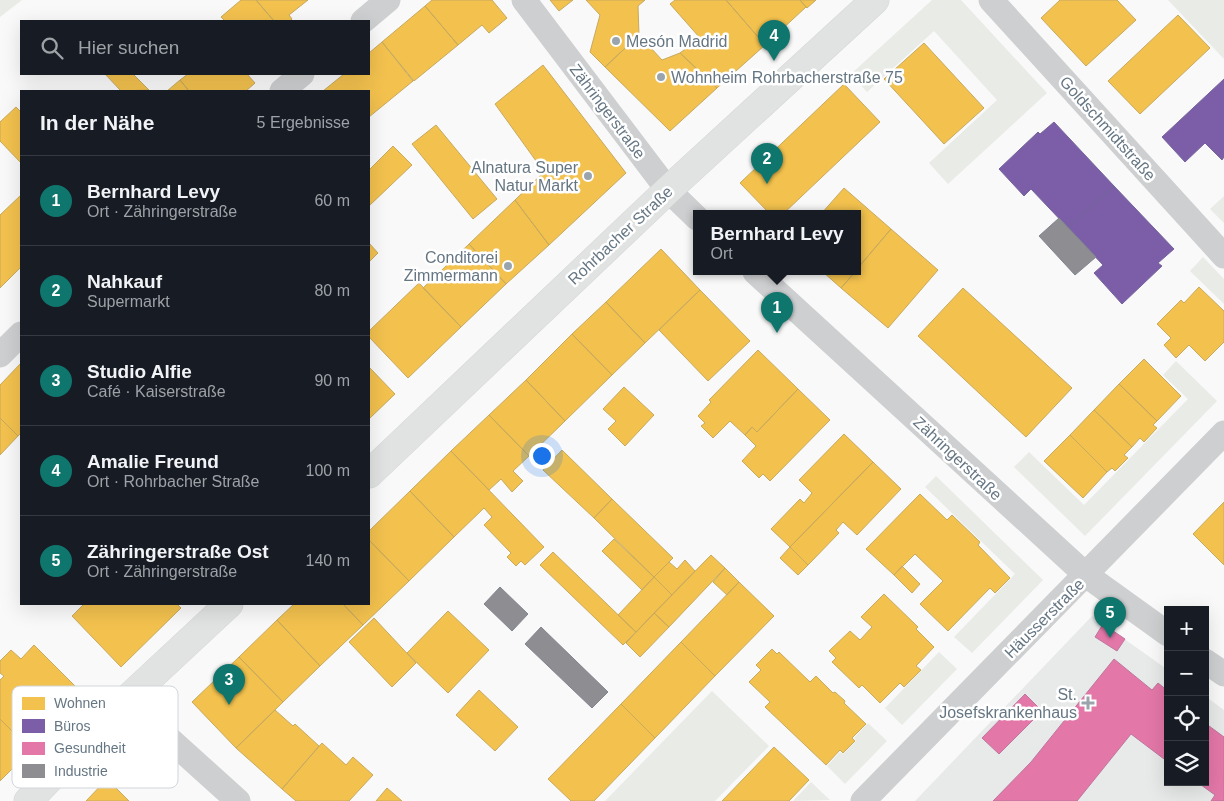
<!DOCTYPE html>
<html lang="de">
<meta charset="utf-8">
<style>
:root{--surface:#171b24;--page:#20242c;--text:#f1f3f6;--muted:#9ea1a6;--line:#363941;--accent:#0f766e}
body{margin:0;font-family:Helvetica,sans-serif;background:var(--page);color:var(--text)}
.controls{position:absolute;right:15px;bottom:15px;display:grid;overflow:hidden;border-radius:0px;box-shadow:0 5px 20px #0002}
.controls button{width:45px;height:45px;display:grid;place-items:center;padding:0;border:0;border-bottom:1px solid var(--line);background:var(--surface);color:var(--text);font:25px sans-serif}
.you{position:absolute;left:541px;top:455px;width:18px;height:18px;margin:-12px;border:4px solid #fff;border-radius:50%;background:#1a73e8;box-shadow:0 0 0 8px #1a73e833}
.badge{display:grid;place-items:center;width:32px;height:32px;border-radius:50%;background:var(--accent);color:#fff;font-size:16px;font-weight:700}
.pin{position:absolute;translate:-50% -41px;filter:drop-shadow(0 1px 2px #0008)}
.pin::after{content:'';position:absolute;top:26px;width:18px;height:15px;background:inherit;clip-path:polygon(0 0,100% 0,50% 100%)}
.popup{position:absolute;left:693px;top:210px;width:168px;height:65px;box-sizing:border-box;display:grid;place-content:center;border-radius:0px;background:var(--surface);filter:drop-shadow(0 1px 4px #0005);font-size:16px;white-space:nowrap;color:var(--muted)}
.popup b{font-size:19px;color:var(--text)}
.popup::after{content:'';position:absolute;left:50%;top:100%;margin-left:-10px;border:10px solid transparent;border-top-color:var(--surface)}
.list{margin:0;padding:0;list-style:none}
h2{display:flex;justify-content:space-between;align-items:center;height:65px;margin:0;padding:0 20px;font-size:21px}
h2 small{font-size:16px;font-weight:400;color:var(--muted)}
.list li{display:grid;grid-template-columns:32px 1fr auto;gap:15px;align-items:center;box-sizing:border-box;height:90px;padding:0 20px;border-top:1px solid var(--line)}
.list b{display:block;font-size:19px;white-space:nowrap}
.list p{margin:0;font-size:16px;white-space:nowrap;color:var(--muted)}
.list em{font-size:16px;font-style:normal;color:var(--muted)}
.icon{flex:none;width:28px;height:28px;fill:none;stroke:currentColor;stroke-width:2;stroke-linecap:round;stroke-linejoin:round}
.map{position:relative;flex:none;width:1224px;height:801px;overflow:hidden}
.search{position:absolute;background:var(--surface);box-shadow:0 5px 20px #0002;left:20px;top:20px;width:350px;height:55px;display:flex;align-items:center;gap:12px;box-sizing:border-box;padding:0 18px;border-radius:0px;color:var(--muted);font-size:19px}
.panel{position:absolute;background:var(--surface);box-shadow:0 5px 20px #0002;left:20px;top:90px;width:350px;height:515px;border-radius:0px}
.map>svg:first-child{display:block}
.built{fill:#e8e9e9}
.green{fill:#e8ebe6}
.homes{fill:#f2c14e;stroke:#c8aa5e}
.offices{fill:#7b5ea7;stroke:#74659c}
.health{fill:#e377a8;stroke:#bd779d}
.industry{fill:#8d8d92;stroke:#81868e}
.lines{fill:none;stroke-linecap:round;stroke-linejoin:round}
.secondary-casing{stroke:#d5d6d7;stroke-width:29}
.street{stroke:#cecfd0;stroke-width:25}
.secondary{stroke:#e1e2e2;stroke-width:28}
.poi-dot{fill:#99a4ac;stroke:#fff;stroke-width:2}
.labels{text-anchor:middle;stroke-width:5;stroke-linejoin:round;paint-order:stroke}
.poi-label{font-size:16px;fill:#657683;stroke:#fff;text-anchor:end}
.street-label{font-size:16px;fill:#657683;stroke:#fff}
.key{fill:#fff;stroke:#d1d6da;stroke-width:1}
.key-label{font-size:14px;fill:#657683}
</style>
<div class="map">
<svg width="1224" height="801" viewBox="0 0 1224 801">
<rect width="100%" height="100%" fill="#f9f9f9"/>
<path class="built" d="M 1092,616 L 1168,670 L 1168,782 L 1205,782 L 1205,696 L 1224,710 L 1224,801 L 915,801 Z"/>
<path class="green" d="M 0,0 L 22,0 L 0,17 Z
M 932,0 L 961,0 L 1047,93 L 948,184 L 929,163 L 997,100 L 934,31 L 867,92 L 851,74 Z
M 1168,0 L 1224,0 L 1224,59 Z
M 1224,196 L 1224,223 L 1210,209 Z
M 1203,257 L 1224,279 L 1224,304 L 1190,271 Z
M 1176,361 L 1217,401 L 1085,536 L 1014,467 L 1029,452 L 1084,505 L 1188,399 L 1163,375 Z
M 936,476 L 1043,580 L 972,653 L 954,637 L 1015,574 L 925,487 Z
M 939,652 L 957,669 L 902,725 L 885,708 Z
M 712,691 L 769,746 L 715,801 L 605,801 Z
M 868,723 L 887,741 L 845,784 L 827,766 L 840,752 L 843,754 L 856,741 L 854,738 Z
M 811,782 L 830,800 L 793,801 Z"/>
<path class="homes" d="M 241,0 L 256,0 L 274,21 L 225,21 L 221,17 Z
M 256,0 L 308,0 L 289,15 L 292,19 L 290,21 L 274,21 Z
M 432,0 L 492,0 L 507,18 L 489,33 L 482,25 L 458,45 L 425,6 Z
M 550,0 L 573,0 L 559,11 Z
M 586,0 L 645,0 L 638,6 L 639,35 L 605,67 L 590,52 L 600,15 Z
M 675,0 L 726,0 L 765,45 L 717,88 L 680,53 L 700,38 L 670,4 Z
M 726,0 L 800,0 L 806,7 L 765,45 Z
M 800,0 L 816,0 L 807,8 Z
M 1060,0 L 1117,0 L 1136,20 L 1086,66 L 1041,18 Z
M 425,6 L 458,45 L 414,81 L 382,42 Z
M 1178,15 L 1210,48 L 1140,114 L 1108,81 Z
M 639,35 L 662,60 L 680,53 L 717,88 L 670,131 L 605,67 Z
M 382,42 L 413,81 L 369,117 L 369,91 L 323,91 L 344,74 L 369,74 L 369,53 Z
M 924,43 L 984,108 L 944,144 L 884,79 Z
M 543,65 L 626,173 L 549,245 L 515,200 L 544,172 L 495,104 Z
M 105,74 L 133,74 L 149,90 L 121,91 Z
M 188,74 L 247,74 L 255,83 L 246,91 L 189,91 L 180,80 Z
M 180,80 L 189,91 L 167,91 Z
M 844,84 L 880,122 L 783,214 L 770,214 L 740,183 Z
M 16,107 L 21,112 L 21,163 L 0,141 L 0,122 Z
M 436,125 L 497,199 L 473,219 L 412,144 Z
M 393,146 L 412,165 L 369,206 L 369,170 Z
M 844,188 L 891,229 L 857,269 L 857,214 L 821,214 Z
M 21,195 L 21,267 L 0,288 L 0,215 Z
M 515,200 L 549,245 L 506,284 L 469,244 Z
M 891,229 L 938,270 L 888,328 L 841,288 L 855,272 L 857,272 L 857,269 Z
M 369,243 L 378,253 L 369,262 Z
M 469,244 L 506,284 L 461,327 L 423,288 Z
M 661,249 L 700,290 L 645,343 L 606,302 Z
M 823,272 L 855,272 L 841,288 Z
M 419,283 L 461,327 L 408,378 L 369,337 L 369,331 Z
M 1199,287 L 1224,311 L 1224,342 L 1205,361 L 1189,345 L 1176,358 L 1164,345 L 1171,338 L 1157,324 L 1181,300 L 1184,303 Z
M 963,288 L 1072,388 L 1026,437 L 918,336 Z
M 700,290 L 750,341 L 708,381 L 659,330 Z
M 606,302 L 645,343 L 612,375 L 572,334 Z
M 572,334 L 612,375 L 565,421 L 526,380 Z
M 758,350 L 798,389 L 757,432 L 752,427 L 745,435 L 730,421 L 713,438 L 701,426 L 705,423 L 698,416 L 711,402 L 709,400 Z
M 1144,359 L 1181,396 L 1157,421 L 1119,384 Z
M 21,363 L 21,433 L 18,436 L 0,418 L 0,385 Z
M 369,367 L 395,394 L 369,419 Z
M 526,380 L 565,421 L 529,456 L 489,415 Z
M 1119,384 L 1157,421 L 1153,425 L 1157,428 L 1144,442 L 1140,438 L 1132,447 L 1094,410 Z
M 624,387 L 654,415 L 625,446 L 608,429 L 616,421 L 603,409 Z
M 798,389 L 830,420 L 770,481 L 763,474 L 759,478 L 742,461 L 756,446 L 745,435 L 752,427 L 757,432 Z
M 1094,410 L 1132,447 L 1124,455 L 1128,458 L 1115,471 L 1112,468 L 1107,472 L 1070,435 Z
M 489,415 L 529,456 L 513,471 L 523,481 L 512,492 L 501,479 L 489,490 L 451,451 Z
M 0,418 L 18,436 L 0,455 Z
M 844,434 L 873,462 L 790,547 L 771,529 L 800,499 L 804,503 L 812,493 L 799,480 Z
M 1070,435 L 1107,472 L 1083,498 L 1044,461 Z
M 562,450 L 612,499 L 594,518 L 543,470 Z
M 451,451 L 544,547 L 525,565 L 521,561 L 516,566 L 507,557 L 511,553 L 484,525 L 492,517 L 484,508 L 454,537 L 410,491 Z
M 873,462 L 901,489 L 857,535 L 843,522 L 836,530 L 839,533 L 808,565 L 790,547 Z
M 410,491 L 454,537 L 409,581 L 369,540 L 369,531 Z
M 920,494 L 947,520 L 952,515 L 980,542 L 978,545 L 1010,578 L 995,593 L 990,588 L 948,631 L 920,604 L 943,581 L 915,554 L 894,575 L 866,549 Z
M 612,499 L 673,558 L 654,577 L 594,518 Z
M 1224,502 L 1224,565 L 1193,534 Z
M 614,539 L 654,577 L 642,590 L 602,551 Z
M 369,540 L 409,581 L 363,625 L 343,604 L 369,604 Z
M 790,547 L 808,565 L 798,575 L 780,558 Z
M 553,552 L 636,632 L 623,645 L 540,565 Z
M 711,555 L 725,568 L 669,627 L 654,613 Z
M 685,560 L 695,571 L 672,595 L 654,577 L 669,562 L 677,569 Z
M 902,566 L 920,584 L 912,593 L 894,575 Z
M 725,568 L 739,582 L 727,595 L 713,582 Z
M 654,577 L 672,595 L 636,632 L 618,615 Z
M 739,582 L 774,616 L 715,676 L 681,642 Z
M 884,594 L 918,627 L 916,629 L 934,647 L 916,666 L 921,670 L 904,687 L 900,683 L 880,703 L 862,685 L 859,688 L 832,662 L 836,658 L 829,651 L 850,631 L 860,640 L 872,627 L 861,617 Z
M 84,604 L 177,604 L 181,608 L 121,667 L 72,616 Z
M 294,604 L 343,604 L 363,625 L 320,666 L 277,620 Z
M 448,611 L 489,650 L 448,693 L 407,653 Z
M 654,613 L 669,627 L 640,657 L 626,643 Z
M 374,618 L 416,663 L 392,687 L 349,642 Z
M 277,620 L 320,666 L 283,702 L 239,657 Z
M 681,642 L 715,676 L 655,738 L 621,704 Z
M 34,645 L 85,696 L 31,750 L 0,719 L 0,680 L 4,676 L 0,673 L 0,661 L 11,650 L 21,659 Z
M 772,649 L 777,654 L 779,652 L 810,682 L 816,676 L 833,693 L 835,692 L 845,701 L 844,703 L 866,724 L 852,738 L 855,741 L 843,753 L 840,750 L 826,765 L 765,707 L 770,702 L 749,682 L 761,670 L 756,665 Z
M 239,657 L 283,702 L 236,748 L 192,702 Z
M 479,690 L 518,727 L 495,751 L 456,715 Z
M 621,704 L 655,738 L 594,801 L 571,801 L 548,779 Z
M 275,710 L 293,726 L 295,724 L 319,746 L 282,789 L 236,748 Z
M 0,719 L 31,750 L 0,781 Z
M 322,743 L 346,765 L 353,757 L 373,775 L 349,801 L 296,801 L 282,789 Z
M 774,747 L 809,780 L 789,801 L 722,801 Z
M 107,779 L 129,801 L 86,801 Z
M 387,788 L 402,801 L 376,801 Z"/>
<path class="offices" d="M 1224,79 L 1224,157 L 1222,160 L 1205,143 L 1185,162 L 1162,137 Z
M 1054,122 L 1114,186 L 1068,228 L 1031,189 L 1024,196 L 999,169 L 1038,132 L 1040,134 Z
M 1114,186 L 1174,249 L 1158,263 L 1162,266 L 1122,304 L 1094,273 L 1103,265 L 1068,228 Z"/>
<path class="health" d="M 1103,624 L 1125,639 L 1117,651 L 1095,637 Z
M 1114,659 L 1152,690 L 1158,683 L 1168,691 L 1168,762 L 1131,734 L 1077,801 L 993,801 L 1031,762 Z
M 1025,694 L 1042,711 L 999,754 L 982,738 Z
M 1205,723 L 1224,737 L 1224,801 L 1211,801 L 1215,795 L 1197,782 L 1205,782 Z"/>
<path class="industry" d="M 1059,218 L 1096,257 L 1075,275 L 1039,236 Z
M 500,587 L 528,614 L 512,631 L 484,604 Z
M 541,627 L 608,692 L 592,708 L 525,644 Z"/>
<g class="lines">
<g class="secondary-casing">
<path id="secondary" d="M 369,474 L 668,190 L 875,0
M 28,801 L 126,700 L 229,604"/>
</g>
<path class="street" d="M 524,0 L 668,190 L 697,218
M 991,0 L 1224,256
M 363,21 L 388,0
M 282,91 L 302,74
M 755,272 L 1086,575 L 1168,634
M 0,355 L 21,334
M 1205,661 L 1224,674
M 126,700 L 238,801
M 863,801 L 1224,433"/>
<use href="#secondary" class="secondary"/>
</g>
<g class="poi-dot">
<circle cx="616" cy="41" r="5"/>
<circle cx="661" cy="77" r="5"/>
<circle cx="588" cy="176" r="5"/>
<circle cx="508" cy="266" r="5"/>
<path d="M1085.5 695.5h5v5h5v5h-5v5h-5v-5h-5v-5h5z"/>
</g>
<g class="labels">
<g class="poi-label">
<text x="626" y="47" text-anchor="start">Mesón Madrid</text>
<text x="671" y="83" text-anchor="start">Wohnheim Rohrbacherstraße 75</text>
<text x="578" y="173">Alnatura Super<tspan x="578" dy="18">Natur Markt</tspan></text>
<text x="498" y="263">Conditorei<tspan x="498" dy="18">Zimmermann</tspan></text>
<text x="1077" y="700">St.<tspan x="1077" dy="18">Josefskrankenhaus</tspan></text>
</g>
<g class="street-label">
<text transform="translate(608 111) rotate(53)" y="6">Zähringerstraße</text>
<text transform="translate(1108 128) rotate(48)" y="6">Goldschmidtstraße</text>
<text transform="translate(620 235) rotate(-43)" y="6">Rohrbacher Straße</text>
<text transform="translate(958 458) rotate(43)" y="6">Zähringerstraße</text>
<text transform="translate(1044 618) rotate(-45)" y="6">Häusserstraße</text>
</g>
</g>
<rect x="12" y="686" width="166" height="102" rx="8" class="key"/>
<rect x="22" y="697" width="23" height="13" fill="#f2c14e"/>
<rect x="22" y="719" width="23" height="14" fill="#7b5ea7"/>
<rect x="22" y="742" width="23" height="13" fill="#e377a8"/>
<rect x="22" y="764" width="23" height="14" fill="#8d8d92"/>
<g class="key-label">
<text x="54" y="708">Wohnen</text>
<text x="54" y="731">Büros</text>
<text x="54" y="753">Gesundheit</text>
<text x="54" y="776">Industrie</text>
</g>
</svg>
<div class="controls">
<button>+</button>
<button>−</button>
<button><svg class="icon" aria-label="locate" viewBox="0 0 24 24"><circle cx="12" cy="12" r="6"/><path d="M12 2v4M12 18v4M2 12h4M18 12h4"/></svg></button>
<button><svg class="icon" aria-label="layers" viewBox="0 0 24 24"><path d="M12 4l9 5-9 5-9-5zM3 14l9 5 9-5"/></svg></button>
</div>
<div class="you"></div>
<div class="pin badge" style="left:777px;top:333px">1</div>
<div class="popup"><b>Bernhard Levy</b>Ort</div>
<div class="pin badge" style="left:767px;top:184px">2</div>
<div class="pin badge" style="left:229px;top:705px">3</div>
<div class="pin badge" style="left:774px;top:61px">4</div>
<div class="pin badge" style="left:1110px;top:638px">5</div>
<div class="search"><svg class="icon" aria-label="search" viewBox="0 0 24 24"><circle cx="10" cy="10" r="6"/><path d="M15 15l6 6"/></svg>Hier suchen</div>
<section class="panel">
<h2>In der Nähe<small>5 Ergebnisse</small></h2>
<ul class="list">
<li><span class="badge">1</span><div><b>Bernhard Levy</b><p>Ort · Zähringerstraße</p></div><em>60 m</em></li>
<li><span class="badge">2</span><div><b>Nahkauf</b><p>Supermarkt</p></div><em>80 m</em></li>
<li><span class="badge">3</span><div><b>Studio Alfie</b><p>Café · Kaiserstraße</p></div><em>90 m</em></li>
<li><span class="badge">4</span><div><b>Amalie Freund</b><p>Ort · Rohrbacher Straße</p></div><em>100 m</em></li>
<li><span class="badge">5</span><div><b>Zähringerstraße Ost</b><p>Ort · Zähringerstraße</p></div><em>140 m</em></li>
</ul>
</section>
</div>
